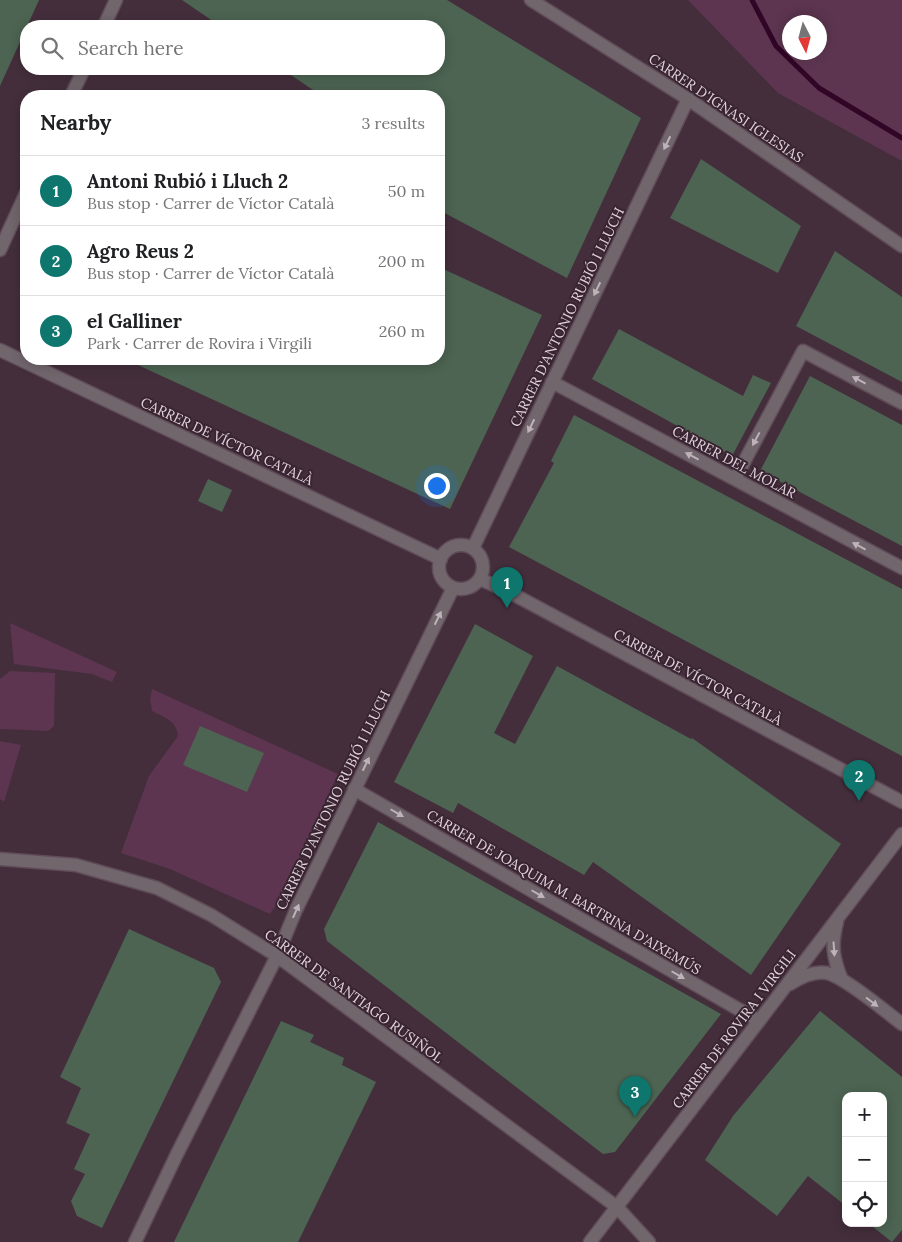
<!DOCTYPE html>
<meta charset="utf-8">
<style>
:root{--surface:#fff;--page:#f6f6f6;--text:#202124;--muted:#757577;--line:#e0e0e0;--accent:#0f766e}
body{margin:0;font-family:Lora,serif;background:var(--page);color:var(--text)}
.controls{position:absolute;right:15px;bottom:15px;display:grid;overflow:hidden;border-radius:10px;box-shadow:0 2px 12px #0003}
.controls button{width:45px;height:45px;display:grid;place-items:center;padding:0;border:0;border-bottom:1px solid var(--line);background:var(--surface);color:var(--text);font:25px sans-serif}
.compass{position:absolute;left:782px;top:15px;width:45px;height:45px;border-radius:50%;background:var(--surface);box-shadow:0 2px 12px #0003;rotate:174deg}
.you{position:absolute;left:436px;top:485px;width:18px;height:18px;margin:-12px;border:4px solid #fff;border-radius:50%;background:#1a73e8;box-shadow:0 0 0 8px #1a73e833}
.badge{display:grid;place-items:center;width:32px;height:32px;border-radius:50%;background:var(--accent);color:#fff;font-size:16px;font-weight:700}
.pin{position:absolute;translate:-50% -41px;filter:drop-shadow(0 1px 2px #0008)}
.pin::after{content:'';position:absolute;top:26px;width:18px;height:15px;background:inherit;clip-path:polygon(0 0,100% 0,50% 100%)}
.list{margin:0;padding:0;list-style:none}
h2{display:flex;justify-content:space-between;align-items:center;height:65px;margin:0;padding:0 20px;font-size:21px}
h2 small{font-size:16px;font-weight:400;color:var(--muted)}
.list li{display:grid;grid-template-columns:32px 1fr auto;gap:15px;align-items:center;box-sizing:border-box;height:70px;padding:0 20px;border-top:1px solid var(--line)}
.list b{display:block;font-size:19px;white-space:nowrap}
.list p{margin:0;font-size:16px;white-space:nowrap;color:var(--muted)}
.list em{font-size:16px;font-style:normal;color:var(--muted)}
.icon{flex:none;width:28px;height:28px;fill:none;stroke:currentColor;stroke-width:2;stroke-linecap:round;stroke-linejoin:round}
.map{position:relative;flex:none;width:902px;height:1242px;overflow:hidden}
.search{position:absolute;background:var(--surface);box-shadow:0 2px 12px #0003;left:20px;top:20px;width:425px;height:55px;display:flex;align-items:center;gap:12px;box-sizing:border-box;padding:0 18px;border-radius:20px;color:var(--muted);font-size:19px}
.panel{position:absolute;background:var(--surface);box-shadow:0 2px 12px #0003;left:20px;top:90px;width:425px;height:275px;border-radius:20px}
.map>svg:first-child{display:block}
.green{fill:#5d3550;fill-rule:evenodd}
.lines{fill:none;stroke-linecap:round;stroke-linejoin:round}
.stream{stroke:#310525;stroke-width:5}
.building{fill:#4d6452}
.minor-casing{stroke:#604c59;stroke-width:15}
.minor{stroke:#71666c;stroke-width:12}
.oneway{fill:#c0b2ba}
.labels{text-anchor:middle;stroke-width:4;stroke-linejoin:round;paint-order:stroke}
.street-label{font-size:14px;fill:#e2d3dc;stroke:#392432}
</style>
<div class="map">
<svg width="902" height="1242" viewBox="0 0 902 1242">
<rect width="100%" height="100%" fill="#442e3c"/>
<path class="green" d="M 688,0 L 902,0 L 902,161 L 778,93 ZM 820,22 L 820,52 L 790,52 L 790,22 Z
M 10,623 L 117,672 L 112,682 L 92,674 L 14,664 Z
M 10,671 L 55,673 L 54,726 L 48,731 L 0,729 L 0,679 Z
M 152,689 L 338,774 L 280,899 L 270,914 L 170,869 L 121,853 L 149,776 L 178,736 C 177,721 164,717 152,711 L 150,699 Z
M 0,741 L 21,745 L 4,802 L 0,799 Z"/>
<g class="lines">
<path class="stream" d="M 752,0 L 776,46 L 819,88 L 902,138"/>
</g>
<path class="building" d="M 0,0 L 39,0 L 0,86 Z
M 182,0 L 447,0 L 641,118 L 567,278 L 439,210 L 439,96 L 322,96 L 282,69 L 439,69 L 439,26 L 220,26 Z
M 701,159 L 801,226 L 778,273 L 670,218 Z
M 835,251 L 902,297 L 902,382 L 796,326 Z
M 439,267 L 542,315 L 450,509 L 125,359 L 439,359 Z
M 619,329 L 743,396 L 753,375 L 771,383 L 732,456 L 592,379 Z
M 810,376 L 902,425 L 902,546 L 760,471 Z
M 574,415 L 902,589 L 902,756 L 509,547 L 554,463 L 551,461 Z
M 208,479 L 232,490 L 222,512 L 198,501 Z
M 475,624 L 533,656 L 494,733 L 515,744 L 557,666 L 691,739 L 692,738 L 841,844 L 751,975 L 593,862 L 584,875 L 458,803 L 453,813 L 394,782 Z
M 200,726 L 264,753 L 247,792 L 183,765 Z
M 378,822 L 721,1014 L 615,1152 L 603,1154 L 327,941 L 324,929 Z
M 129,929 L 214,968 L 221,982 L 102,1228 L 77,1216 L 71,1201 L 85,1174 L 74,1169 L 90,1134 L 66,1123 L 81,1088 L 60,1077 Z
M 820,1011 L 902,1077 L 902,1230 L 892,1242 L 868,1223 L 883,1223 L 883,1096 L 846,1096 L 846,1206 L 808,1176 L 777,1216 L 705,1160 L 733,1116 Z
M 281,1021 L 314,1035 L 310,1042 L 344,1058 L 342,1065 L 376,1082 L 298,1242 L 174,1242 Z"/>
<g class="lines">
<g class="minor-casing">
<path id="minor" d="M 531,0 L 688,99 L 902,246
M 104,26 L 116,0
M 71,96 L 84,69
M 0,250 L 26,193
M 0,350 L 441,559
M 552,382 L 902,568
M 735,479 L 803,351 L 902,403
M439 567a22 22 0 1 1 44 0a22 22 0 1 1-44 0Z
M 473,548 L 688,99
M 480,579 L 511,593 L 902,802
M 354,789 L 759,1021
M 0,859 L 76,865 L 157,888 L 211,915 L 277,956 L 617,1207 L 649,1242
M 837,922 C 831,945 833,958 842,980
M 790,984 C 801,977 814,971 827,973 C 846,978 885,1011 902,1024
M 135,1242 L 176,1156 L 277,956 L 296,910 L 453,588
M 590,1242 L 902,834"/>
</g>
<use href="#minor" class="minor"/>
</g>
<defs><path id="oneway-solid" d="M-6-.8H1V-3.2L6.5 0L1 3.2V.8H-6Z" transform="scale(1.25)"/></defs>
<g class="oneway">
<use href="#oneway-solid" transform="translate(667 143) rotate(116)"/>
<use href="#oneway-solid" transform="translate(597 289) rotate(116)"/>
<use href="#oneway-solid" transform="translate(859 380) rotate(-152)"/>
<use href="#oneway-solid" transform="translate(531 426) rotate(116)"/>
<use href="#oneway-solid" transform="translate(756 439) rotate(118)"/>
<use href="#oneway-solid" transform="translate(692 456) rotate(-152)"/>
<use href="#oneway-solid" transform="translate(859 546) rotate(-152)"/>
<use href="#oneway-solid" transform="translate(438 618) rotate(-64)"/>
<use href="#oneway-solid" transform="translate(366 764) rotate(-64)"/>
<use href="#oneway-solid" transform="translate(397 813) rotate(30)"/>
<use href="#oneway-solid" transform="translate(538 894) rotate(30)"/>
<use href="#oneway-solid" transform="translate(296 911) rotate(-66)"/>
<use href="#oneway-solid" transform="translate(834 949) rotate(86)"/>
<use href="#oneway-solid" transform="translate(678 975) rotate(30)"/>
<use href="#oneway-solid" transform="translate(872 1002) rotate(37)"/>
</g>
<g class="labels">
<g class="street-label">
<text transform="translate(726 108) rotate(34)" y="5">CARRER D'IGNASI IGLESIAS</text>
<text transform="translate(567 317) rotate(-64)" y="5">CARRER D'ANTONIO RUBIÓ I LLUCH</text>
<text transform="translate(227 441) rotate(25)" y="5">CARRER DE VÍCTOR CATALÀ</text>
<text transform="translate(734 462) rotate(28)" y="5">CARRER DEL MOLAR</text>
<text transform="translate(698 677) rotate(28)" y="5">CARRER DE VÍCTOR CATALÀ</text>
<text transform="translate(333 800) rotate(-64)" y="5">CARRER D'ANTONIO RUBIÓ I LLUCH</text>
<text transform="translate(564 892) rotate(30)" y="5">CARRER DE JOAQUIM M. BARTRINA D'AIXEMÚS</text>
<text transform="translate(354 996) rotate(36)" y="5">CARRER DE SANTIAGO RUSIÑOL</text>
<text transform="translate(734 1029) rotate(-53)" y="5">CARRER DE ROVIRA I VIRGILI</text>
</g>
</g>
</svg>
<div class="controls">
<button>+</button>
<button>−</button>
<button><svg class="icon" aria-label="locate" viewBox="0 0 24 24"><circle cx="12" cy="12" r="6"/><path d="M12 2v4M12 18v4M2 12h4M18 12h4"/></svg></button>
</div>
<svg class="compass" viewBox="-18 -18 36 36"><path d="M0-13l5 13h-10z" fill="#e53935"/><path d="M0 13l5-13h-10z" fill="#757577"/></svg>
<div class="you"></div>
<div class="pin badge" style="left:507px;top:608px">1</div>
<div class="pin badge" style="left:859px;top:801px">2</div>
<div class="pin badge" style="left:635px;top:1117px">3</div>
<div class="search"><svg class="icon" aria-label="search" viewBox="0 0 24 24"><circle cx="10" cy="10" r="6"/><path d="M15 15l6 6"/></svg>Search here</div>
<section class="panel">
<h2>Nearby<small>3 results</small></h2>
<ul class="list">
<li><span class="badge">1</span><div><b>Antoni Rubió i Lluch 2</b><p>Bus stop · Carrer de Víctor Català</p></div><em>50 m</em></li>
<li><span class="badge">2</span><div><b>Agro Reus 2</b><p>Bus stop · Carrer de Víctor Català</p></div><em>200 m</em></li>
<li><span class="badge">3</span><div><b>el Galliner</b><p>Park · Carrer de Rovira i Virgili</p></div><em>260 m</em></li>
</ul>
</section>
</div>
